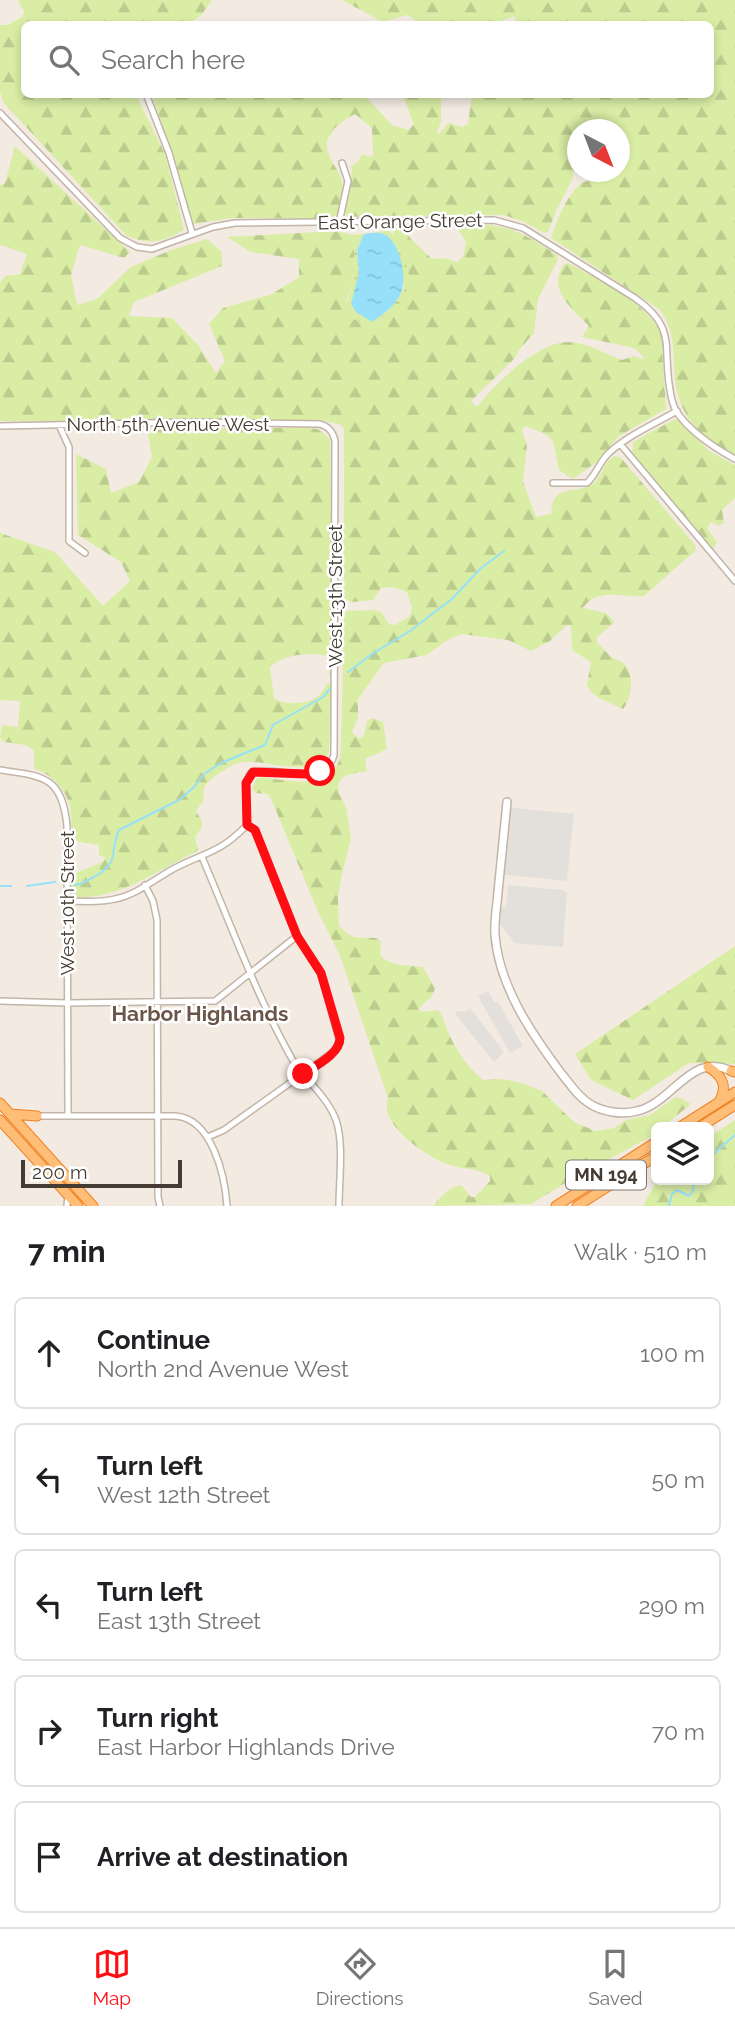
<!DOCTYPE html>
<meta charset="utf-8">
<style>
:root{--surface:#fff;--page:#f6f6f6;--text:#202124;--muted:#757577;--line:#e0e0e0;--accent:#ff0d12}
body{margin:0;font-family:Raleway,sans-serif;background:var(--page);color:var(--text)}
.controls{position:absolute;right:21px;bottom:21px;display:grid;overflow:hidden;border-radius:10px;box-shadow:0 4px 10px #0003}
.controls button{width:63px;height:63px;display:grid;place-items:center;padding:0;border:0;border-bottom:2px solid var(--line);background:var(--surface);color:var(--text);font:35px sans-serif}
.compass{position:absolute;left:567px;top:119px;width:63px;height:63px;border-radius:50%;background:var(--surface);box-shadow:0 4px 10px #0003;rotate:138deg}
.scale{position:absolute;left:21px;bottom:18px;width:161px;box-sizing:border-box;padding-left:7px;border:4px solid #453b32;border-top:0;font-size:19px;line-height:24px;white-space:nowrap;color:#453b32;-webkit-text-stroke:5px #fff;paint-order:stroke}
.stop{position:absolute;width:21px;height:21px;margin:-16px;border:5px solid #ff0d12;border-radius:50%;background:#fff}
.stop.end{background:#ff0d12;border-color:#fff;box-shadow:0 2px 7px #0008}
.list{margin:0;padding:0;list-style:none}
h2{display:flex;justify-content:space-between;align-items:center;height:91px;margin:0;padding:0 28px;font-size:30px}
h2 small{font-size:23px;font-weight:400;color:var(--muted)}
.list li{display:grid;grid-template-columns:46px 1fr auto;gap:21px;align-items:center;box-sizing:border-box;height:112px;margin:0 14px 14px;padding:0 14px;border:2px solid var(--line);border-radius:10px}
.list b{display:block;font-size:26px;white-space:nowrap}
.list p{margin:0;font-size:23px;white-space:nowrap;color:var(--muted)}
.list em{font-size:23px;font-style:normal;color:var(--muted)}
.icon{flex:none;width:38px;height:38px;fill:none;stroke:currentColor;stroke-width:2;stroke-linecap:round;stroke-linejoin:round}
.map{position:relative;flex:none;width:735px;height:1206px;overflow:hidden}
.search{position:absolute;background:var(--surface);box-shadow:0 4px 10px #0003;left:21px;right:21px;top:21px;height:77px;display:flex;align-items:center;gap:18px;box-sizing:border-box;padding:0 24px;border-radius:10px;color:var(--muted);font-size:26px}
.sheet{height:721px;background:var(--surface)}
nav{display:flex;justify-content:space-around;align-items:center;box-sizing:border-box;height:98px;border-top:2px solid var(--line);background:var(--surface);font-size:19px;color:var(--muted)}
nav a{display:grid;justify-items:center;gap:4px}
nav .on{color:var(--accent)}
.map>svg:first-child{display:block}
.forest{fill:url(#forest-firs)}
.wetland{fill:url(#wetland-marsh)}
.parking{fill:#e3dfdb}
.water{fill:url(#water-ripples)}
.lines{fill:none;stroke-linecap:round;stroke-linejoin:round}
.stream{stroke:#96e1f9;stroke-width:2}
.minor-casing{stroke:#c2b4a7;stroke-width:8}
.tertiary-casing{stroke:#c2b4a7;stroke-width:10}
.trunk-casing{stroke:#f08020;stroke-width:11}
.minor{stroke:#fff;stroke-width:5}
.tertiary{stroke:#fff;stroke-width:7}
.trunk{stroke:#ffbe78;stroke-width:9}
.route{stroke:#ff0d12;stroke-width:9}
.labels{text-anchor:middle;stroke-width:5;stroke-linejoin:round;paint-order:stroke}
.shield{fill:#fff;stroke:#7d7670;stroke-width:2}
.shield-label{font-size:18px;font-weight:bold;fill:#453b32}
.street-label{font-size:19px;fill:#453b32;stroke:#fff}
.neighbourhood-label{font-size:21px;font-weight:bold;fill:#6a5648;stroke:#fff}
</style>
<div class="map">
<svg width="735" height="1206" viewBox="0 0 735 1206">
<defs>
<pattern id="forest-firs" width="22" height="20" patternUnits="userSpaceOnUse" patternTransform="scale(1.75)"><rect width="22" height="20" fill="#d9eda5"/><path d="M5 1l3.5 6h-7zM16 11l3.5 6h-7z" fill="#bccc8e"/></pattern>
<pattern id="wetland-marsh" width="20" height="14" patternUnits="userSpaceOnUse" patternTransform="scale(1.75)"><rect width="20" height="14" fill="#d9eda5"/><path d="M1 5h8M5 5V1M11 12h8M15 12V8" fill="none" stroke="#bccc8e"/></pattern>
<pattern id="water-ripples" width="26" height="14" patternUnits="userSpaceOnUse" patternTransform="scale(1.75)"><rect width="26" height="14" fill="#96e1f9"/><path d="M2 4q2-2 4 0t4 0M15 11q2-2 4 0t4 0" fill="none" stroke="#83c2d6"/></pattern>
</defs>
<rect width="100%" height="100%" fill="#f3ebe2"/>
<path class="forest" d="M 18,0 L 212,0 L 202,14 L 189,24 L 24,24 L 24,94 L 136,95 L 165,154 L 184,229 C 167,242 146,246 126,235 L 3,102 L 0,91 L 0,25 L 8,25 L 23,16 L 24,12 Z
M 342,0 L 735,0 L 735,455 C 695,435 675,411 674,366 C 673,343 673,327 659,309 L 551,238 C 556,222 566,198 578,186 C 585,179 593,182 602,172 L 620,172 L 620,130 L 578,130 L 577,161 L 574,168 L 573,178 L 556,211 L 548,232 L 544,233 L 524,222 L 504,215 L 347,217 C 339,202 355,182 351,166 L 358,162 L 362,154 L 370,157 L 373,155 L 372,128 L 355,114 C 342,121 322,134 328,152 C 331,163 340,171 342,182 C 344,193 340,205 337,215 L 332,218 L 232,218 L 194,224 L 190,223 L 171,151 L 152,95 L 364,95 L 392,125 L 408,130 L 414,124 C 409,114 408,105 402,95 L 441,95 L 441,122 L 437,133 L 439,134 L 448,123 L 462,127 L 468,124 L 472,95 L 710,94 L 710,24 L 511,24 L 515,21 L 515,16 L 493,24 L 423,24 L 407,15 L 383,22 Z
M 15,146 L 130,252 L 124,258 L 80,245 L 71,275 L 77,305 L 97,299 L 131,267 L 171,250 L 207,239 L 222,252 L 222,266 L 134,302 L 129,316 L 172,318 L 198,345 L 216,373 L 225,361 L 209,324 L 223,308 L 272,294 L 299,277 L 299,259 L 251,252 L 227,237 L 336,231 L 354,235 L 355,276 L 346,301 L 351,318 L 371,326 C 382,322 391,313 397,305 C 427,265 388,255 394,227 L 405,229 L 410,238 L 432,259 L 444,258 L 457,262 L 463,257 L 466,242 L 457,227 C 502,219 521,232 557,255 L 558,260 L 538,299 L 534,333 L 519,350 L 515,358 L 471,401 L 475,406 L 478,406 C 495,383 540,340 570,342 C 589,343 605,354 622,360 L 634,356 L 643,359 L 644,357 L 634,348 L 582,337 L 589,326 C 571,308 547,289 564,264 L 569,263 C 600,282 644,300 661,333 L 666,409 L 619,436 L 598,461 L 573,479 L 559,470 L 553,441 L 547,435 L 526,426 L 522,430 L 527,446 L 523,482 L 536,517 L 551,514 C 552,507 552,499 559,494 C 570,487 585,492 595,482 C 603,473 604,461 615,456 L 621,458 L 696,546 L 695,551 L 644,596 C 623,598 597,587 583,608 L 606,613 L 615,622 L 597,637 L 597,642 C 602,647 607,654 613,658 C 616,660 620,660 623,663 C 635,673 632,699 623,709 L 599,698 L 592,693 L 587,685 L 591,662 L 572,650 L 571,626 L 567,625 L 550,641 L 531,651 L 508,640 L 461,634 L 446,641 L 427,655 L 384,663 L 358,699 L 358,718 L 352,732 L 359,739 L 364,736 L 367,721 L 372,718 L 383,722 L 387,749 L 365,759 L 367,771 L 347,775 L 341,779 L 338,785 L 339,793 L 346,807 L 351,838 L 341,879 L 338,898 L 339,926 C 355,941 356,937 376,938 L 381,942 L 380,955 C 391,967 408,965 423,967 L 435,989 L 431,997 L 418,1009 L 423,1012 L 438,1010 L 441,1013 C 450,1040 461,1062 483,1080 L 503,1079 L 522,1083 L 542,1091 L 574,1122 L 595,1131 L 614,1128 L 626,1120 L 650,1115 L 676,1097 L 683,1099 L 691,1104 L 663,1127 L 656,1127 L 654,1135 L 572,1179 L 531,1204 L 433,1206 C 441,1197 447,1188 461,1185 L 471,1197 L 475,1197 L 490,1181 L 490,1176 C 477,1167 461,1170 447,1164 C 428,1157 395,1134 388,1114 C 386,1110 387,1103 388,1098 L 339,953 L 319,914 L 272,801 L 268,794 L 256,793 L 252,789 L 256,779 L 263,777 C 292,782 338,791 341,750 L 344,614 L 347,611 L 374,610 L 381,612 L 389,624 L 395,625 L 410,616 L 412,608 L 407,592 L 393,587 L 381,588 L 373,600 L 352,602 L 344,599 L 344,429 L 341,425 L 321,420 L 0,421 L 0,283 L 5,276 L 20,274 L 27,254 L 0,245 L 0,185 L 5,183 Z
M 675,419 L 680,421 L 709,451 L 735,465 L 735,498 L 722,510 L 724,523 L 719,526 L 711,522 L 707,528 L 717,542 L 713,549 L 632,454 L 633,442 Z
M 147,428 L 307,428 L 318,429 L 330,439 L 333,676 L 332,678 L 329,674 L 327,656 C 312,651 281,655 270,667 L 274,698 C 285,706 312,705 321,693 C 324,690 325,686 328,683 L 331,684 L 329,752 C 316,781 268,759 243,762 C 232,763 223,771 214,777 C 205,784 202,788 204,800 L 196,811 C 204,825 205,823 195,837 L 198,849 L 196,852 C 157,870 119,900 75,897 C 70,892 70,880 74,874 L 104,861 L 105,857 L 99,855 L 99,845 L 74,841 C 70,832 72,823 71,814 C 70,794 54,774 34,769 L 34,750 L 25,745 L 4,742 L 0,737 L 2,725 L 18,727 L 20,701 L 0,700 L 0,533 L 55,552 L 103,606 L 130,581 L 121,562 L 78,535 L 76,454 L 106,469 L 111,493 L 139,482 L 152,457 Z
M 735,946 L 735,1064 L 689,1063 L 633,1100 L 591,1080 L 575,1054 Z
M 735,1120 L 735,1206 L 643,1206 L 657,1180 L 709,1180 L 709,1137 Z"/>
<path class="wetland" d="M 388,230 C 394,235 396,242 399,249 C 403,258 410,270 409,280 C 408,299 388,319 371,326 L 351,318 L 345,308 L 355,276 L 354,235 L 368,233 L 363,235 L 357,251 L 359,273 L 354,293 L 353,308 L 370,321 C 385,317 398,301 404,287 L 382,233 L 372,233 Z"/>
<path class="parking" d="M 505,807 L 574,814 L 567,881 L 498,874 Z
M 508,885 L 563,890 L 567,893 L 563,947 L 514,943 L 500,924 L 501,908 L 506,907 Z
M 488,991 L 495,1003 L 498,1002 L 523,1046 L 510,1053 L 478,996 Z
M 470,1008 L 504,1052 L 494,1062 L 455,1014 L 458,1011 L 466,1011 Z"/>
<path class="water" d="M 368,233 C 373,233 379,232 384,234 C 401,243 408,280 400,295 C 394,307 382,315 372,322 L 356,312 L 351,304 L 359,273 L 357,251 L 363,235 Z"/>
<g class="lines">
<path class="stream" d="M 348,672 L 372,654 L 410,631 L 452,599 L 480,569 L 504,551
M 73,885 C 81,885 86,881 94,877 C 121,862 109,852 119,830 L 179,800 L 194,787 L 204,774 L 221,763 L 265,745 L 273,725 L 323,697 L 330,689
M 0,886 L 11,886
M 27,886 L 55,882
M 709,1160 L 711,1156 L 735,1135
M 669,1206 L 672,1194 L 677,1190 L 689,1196 L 693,1191 L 694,1180"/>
<g class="minor-casing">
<path id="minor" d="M 146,94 L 169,153 L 192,233
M 0,113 L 120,238 L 137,247 L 152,249 L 213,227 L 235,223 L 494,220 L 523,228 L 635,298 C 678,328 662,347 670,390 C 671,397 673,405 676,411 C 690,432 713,447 735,459
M 339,223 L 348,181 L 342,163
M 59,425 L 69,447 L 69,541 L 85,553
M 0,426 L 196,422 L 319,424 C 329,426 333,432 335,441 L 334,755 C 324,791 274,763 250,774 L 246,783 L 247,825
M 621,445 L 735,581
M 553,483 L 587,483 C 597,474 600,460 610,452 C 629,435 654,424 677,411
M 0,770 C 43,776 62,776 67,826 L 68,1116
M 202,857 C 231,925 256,995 292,1059 C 305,1080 327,1096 336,1120 C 344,1143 339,1181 339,1206
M 145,885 L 153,901 L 157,920 L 158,1197 L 160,1206
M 66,901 C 82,901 100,903 115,899 C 136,895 155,879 173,869 C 205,852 219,854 247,825
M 0,1001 L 67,1003 L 215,1001 L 297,936
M 37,1116 L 175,1116 C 212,1118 225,1176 227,1206
M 208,1137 L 224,1130 L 336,1050 L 340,1043 L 321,973 L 297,936 L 255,830 L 247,825
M 67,1206 L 68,1195"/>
</g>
<g class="tertiary-casing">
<path id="tertiary" d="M 507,802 C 504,832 501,862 498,892 C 497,906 494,921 495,935 C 499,986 531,1033 561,1073 C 570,1084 578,1097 590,1104 C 603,1112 622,1115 637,1111 C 673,1103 692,1049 733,1072"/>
</g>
<g class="trunk-casing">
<path id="trunk" d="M 708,1067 C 723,1076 728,1086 719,1102
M 731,1071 L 735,1072
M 0,1103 L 93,1206
M 10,1114 L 37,1116
M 0,1120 L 78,1206
M 680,1127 L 735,1092
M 700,1127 L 735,1105
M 556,1206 L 656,1142
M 577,1206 L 656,1156"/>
</g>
<use href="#minor" class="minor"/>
<use href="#tertiary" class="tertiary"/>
<use href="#trunk" class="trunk"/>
</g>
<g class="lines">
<path class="route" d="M 303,1074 C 315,1066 340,1054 340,1038 L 321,973 L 297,936 L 255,830 L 247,825 L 246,783 L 253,772 L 306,774 L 320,771"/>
</g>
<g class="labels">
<rect class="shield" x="566" y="1160.5" width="80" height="29" rx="5"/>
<g class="shield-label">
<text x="606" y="1181">MN 194</text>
</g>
<g class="street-label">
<text transform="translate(400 221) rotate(-1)" y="7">East Orange Street</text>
<text x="168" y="431">North 5th Avenue West</text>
<text transform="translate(335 596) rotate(-90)" y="7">West 13th Street</text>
<text transform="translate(67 903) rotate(-90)" y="7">West 10th Street</text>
</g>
<g class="neighbourhood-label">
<text x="200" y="1021">Harbor Highlands</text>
</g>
</g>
</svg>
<div class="controls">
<button><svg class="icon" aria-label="layers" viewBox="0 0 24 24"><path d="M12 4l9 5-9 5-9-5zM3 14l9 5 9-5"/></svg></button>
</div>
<svg class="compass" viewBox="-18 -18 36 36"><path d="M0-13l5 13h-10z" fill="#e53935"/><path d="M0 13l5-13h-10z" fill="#757577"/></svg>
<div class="scale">200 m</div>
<div class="stop" style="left:320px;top:771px"></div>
<div class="stop end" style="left:303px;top:1074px"></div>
<div class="search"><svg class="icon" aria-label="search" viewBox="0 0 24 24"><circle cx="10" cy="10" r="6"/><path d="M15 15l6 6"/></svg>Search here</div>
</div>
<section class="sheet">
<h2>7 min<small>Walk · 510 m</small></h2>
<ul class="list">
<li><svg class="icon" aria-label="ahead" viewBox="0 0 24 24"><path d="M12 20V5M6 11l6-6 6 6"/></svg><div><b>Continue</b><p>North 2nd Avenue West</p></div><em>100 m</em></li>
<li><svg class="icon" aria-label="left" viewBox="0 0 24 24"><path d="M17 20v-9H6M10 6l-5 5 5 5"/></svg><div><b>Turn left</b><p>West 12th Street</p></div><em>50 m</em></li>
<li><svg class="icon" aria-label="left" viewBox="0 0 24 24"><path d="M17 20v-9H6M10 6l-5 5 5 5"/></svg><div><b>Turn left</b><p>East 13th Street</p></div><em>290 m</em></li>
<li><svg class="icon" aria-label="right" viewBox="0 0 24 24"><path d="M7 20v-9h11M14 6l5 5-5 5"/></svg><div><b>Turn right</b><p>East Harbor Highlands Drive</p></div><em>70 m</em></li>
<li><svg class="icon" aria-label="arrive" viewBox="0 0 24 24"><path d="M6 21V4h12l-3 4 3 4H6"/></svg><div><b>Arrive at destination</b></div></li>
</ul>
</section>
<nav>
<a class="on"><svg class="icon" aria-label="map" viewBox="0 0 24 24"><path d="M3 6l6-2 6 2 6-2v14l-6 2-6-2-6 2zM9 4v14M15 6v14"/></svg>Map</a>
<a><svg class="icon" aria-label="directions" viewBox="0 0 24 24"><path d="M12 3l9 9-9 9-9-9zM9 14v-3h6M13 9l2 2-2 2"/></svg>Directions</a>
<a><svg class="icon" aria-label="saved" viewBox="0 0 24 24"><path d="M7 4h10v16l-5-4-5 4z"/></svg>Saved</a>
</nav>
